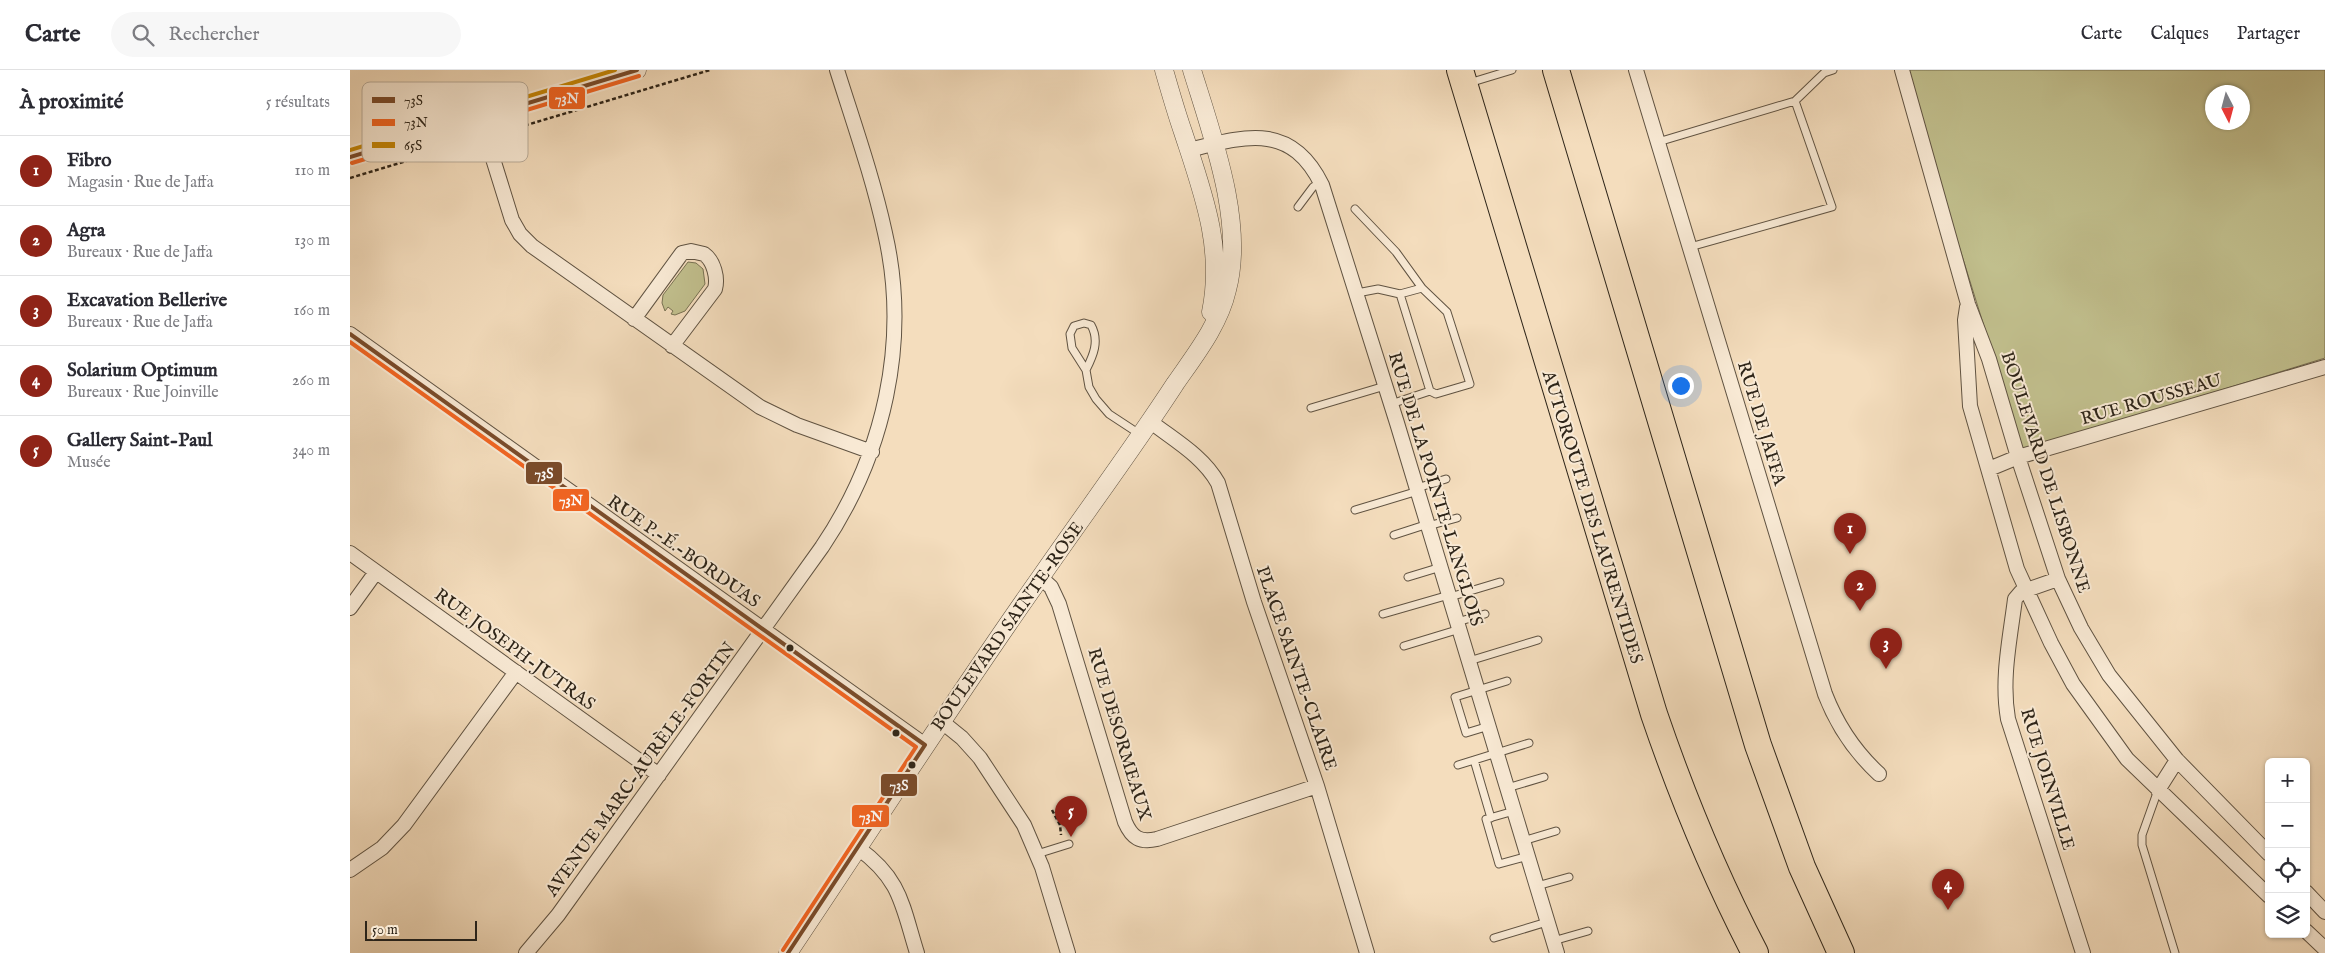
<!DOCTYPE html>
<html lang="fr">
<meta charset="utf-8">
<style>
:root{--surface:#fff;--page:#f7f7f7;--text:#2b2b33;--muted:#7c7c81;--line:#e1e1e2;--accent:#8f2418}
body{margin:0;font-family:"IM FELL English",serif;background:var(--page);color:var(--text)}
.controls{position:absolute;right:15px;bottom:15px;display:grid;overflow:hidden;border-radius:8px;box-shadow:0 1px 4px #0004}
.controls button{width:45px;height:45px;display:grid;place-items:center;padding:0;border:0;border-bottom:1px solid var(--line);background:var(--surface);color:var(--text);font:25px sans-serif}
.compass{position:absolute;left:1855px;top:15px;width:45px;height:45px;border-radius:50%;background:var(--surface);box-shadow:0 1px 4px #0004;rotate:174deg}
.scale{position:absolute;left:15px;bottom:12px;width:112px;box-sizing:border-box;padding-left:5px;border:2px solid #2e2519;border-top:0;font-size:14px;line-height:18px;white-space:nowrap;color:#2e2519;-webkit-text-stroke:4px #f8e9d4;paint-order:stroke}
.you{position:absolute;left:1330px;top:315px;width:18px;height:18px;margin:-12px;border:4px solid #fff;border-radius:50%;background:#1a73e8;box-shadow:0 0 0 8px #1a73e833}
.badge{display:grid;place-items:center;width:32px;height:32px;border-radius:50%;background:var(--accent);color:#fff;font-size:16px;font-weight:700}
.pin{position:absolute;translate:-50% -41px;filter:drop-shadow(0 1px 2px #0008)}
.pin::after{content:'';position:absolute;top:26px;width:18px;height:15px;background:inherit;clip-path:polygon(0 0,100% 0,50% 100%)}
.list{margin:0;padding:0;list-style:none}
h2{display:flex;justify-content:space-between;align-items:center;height:65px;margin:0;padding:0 20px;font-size:21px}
h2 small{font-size:16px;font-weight:400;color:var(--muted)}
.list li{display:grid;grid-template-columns:32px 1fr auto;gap:15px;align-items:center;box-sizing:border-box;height:70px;padding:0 20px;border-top:1px solid var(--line)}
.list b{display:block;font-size:19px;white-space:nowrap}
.list p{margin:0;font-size:16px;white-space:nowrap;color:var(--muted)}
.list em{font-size:16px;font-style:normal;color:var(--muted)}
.icon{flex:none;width:28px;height:28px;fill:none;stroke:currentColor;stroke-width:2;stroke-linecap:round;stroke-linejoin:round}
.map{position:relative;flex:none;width:1975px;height:883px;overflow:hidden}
header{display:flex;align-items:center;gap:30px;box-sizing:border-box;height:70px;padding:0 25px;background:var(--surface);border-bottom:1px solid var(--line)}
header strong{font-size:24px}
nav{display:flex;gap:28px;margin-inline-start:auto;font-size:18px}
.search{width:350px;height:45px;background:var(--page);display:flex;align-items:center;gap:12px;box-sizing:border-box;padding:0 18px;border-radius:28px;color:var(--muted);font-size:19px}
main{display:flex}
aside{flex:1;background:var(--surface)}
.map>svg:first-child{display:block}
.green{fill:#c1bf8d;stroke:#787253;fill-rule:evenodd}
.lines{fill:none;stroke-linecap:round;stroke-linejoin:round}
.service-casing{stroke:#605342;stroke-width:9}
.minor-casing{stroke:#605342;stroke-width:16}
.tertiary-casing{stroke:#605342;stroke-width:19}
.motorway-casing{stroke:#2e2519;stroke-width:28}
.path{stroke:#2e2519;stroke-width:2.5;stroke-dasharray:4 2.5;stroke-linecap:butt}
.service{stroke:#f8e9d4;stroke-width:7}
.minor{stroke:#f8e9d4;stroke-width:14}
.tertiary{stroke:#f8e9d4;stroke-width:18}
.motorway{stroke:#f4ddbd;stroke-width:26}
.bus-1-casing{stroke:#f8e9d4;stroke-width:8}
.bus-2-casing{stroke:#f8e9d4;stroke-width:8}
.bus-3-casing{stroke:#f8e9d4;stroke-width:8}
.bus-1{stroke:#7a4b2a;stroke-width:4}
.bus-2{stroke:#f26522;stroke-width:4}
.bus-3{stroke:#c58606;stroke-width:4}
.bus-dot{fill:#2e2519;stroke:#f8e9d4;stroke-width:2}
.labels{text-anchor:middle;stroke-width:4;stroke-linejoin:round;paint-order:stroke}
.street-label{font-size:18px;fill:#2e2519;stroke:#f8e9d4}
.key{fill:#f8e9d4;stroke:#bbae9c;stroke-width:1}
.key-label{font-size:14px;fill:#2e2519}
.line-badge{stroke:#f8e9d4;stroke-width:2}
.badge-label{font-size:14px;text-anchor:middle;font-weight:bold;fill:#fff}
</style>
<header>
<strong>Carte</strong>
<div class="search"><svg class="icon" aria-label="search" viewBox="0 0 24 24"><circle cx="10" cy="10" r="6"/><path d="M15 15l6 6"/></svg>Rechercher</div>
<nav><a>Carte</a><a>Calques</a><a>Partager</a></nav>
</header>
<main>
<aside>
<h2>À proximité<small>5 résultats</small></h2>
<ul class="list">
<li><span class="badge">1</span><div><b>Fibro</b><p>Magasin · Rue de Jaffa</p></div><em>110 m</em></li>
<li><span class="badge">2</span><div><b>Agra</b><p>Bureaux · Rue de Jaffa</p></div><em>130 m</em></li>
<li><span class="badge">3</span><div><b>Excavation Bellerive</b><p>Bureaux · Rue de Jaffa</p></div><em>160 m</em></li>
<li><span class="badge">4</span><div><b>Solarium Optimum</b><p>Bureaux · Rue Joinville</p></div><em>260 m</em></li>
<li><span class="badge">5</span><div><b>Gallery Saint-Paul</b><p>Musée</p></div><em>340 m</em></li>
</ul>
</aside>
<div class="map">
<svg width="1975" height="883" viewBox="0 0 1975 883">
<rect width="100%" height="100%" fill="#f4ddbd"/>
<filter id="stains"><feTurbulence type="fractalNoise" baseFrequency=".004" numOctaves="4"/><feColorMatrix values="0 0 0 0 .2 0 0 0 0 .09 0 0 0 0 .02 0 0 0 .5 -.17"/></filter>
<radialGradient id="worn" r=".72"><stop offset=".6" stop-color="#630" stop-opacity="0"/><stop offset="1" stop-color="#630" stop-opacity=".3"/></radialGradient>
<path class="green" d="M 1554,0 L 1975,0 L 1975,288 L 1673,381 ZM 1862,22 L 1892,22 L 1892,52 L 1862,52 Z
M 338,192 L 346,193 L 353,199 L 355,214 L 335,241 L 325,245 L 321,244 L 323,241 L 318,237 L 315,241 L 312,233 L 313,225 Z"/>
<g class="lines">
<g class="service-casing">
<path id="service" d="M 1119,13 L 1162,0
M 1445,31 L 1474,3 L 1483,0
M 1308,72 L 1445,31 L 1482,137 L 1340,177
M 948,137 L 963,117 L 971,112
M 1005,139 L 1046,182 L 1072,218
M 1007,223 L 1028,219 L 1050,224 L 1080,321 L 1041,334
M 1050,224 L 1072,218 L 1097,242 L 1120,314 L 1086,324 L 1080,321
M 736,300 C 743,286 750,271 741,255 L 734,253 L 724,256 L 720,264 L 722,278 L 736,300 L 739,317 L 746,329 L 759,344 L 791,365
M 961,338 L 1035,316
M 1067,418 L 1096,409
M 1005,440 L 1068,421
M 1078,456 L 1107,448
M 1044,465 L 1078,454
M 1058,507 L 1091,497
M 1100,527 L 1150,512
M 1033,544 L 1099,525
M 1107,552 L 1135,544
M 1054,576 L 1110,559
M 1119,591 L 1188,570
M 1139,656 L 1116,663 L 1105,627 L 1157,611
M 1124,690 L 1141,748
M 1108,695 L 1179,673
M 1157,718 L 1194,707
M 1808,720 L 1792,765 L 1792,775 L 1825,883
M 1164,741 L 1136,749 L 1149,794 L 1178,786
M 1173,771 L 1206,761
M 687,784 L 719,774
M 1187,816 L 1219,807
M 1144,868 L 1197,852
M 1203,871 L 1238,861"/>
</g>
<g class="minor-casing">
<path id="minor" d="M 1286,0 L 1475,624 C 1487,655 1504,681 1529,704
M 1552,0 L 1618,234 L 1639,289 L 1668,387 L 1708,509 L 1731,558 L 1759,605 L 1827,690 L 1919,784
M 130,47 L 162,150 L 170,164 L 182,176 L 410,337 L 447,355 L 522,382
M 839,80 C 896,66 941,52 972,115 L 1047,353 L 1207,883
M 1617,237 L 1615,250 L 1620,336 L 1667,499 L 1701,573 L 1723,614 L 1777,689 L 1919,826
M 284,249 L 332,183 L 341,181 L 354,184 C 364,191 368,208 365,219 L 322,276
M 0,264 L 575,675
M 801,352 C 824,370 853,386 868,413 L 904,532 L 967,716 L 1017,883
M 1639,399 L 1668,387 L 1975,297
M 0,483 L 309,705
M 690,507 L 701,517 L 709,534 L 775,752 C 782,768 790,773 807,769 L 967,716
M 1708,509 L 1671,522 L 1665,529 C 1660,569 1651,609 1658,649 L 1733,883
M 0,538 L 26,502
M 591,651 L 612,668 L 630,688 L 674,755 L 692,797 L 718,883
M 1808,720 L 1827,690
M 508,778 C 551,809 552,835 567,883
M 0,800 L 32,778 L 54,755 L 166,602
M 1956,822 L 1975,842
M 1956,861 L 1975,879
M 176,883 L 208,845 L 472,477 C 534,385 560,272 535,163 C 523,108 504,54 487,0"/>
</g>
<g class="tertiary-casing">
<path id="tertiary" d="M 814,0 C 820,21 826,42 833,62 C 853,123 874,178 861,242
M 0,87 L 287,0
M 438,883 C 522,758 603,631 690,508 C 735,443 782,380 825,314 C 845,285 869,255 877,220 C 895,153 862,65 842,0"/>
</g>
<g class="motorway-casing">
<path id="motorway" d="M 1110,0 L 1304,644 C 1332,726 1365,806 1405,883
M 1206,0 L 1408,675 L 1452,797 L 1491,883"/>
</g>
<path class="path" d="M 150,63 L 360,0
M 0,108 L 123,71
M 702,740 L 710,755 L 711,765"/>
<use href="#service" class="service"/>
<use href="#minor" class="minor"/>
<use href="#tertiary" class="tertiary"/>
<use href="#motorway" class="motorway"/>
<g class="bus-1-casing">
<path id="bus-1" d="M 0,87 L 287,0
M 0,264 L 575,675 L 438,883"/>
</g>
<g class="bus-2-casing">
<path id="bus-2" d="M 2,93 L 289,6
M 0,272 L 566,677 L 433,880"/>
</g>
<g class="bus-3-casing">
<path id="bus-3" d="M 0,80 L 265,0"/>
</g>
<use href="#bus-1" class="bus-1"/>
<use href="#bus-2" class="bus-2"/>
<use href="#bus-3" class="bus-3"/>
</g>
<g class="bus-dot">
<circle cx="440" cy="578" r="4.5"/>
<circle cx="546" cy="663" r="4.5"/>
<circle cx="562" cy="695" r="4.5"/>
</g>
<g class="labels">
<g class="street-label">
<text transform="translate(1801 329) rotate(-16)" y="6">RUE ROUSSEAU</text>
<text transform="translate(1412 353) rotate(73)" y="6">RUE DE JAFFA</text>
<text transform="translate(1696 402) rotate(72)" y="6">BOULEVARD DE LISBONNE</text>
<text transform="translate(1086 419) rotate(73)" y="6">RUE DE LA POINTE-LANGLOIS</text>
<text transform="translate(1243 447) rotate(73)" y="6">AUTOROUTE DES LAURENTIDES</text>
<text transform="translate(334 481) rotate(35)" y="6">RUE P.-É.-BORDUAS</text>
<text transform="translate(657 556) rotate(-55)" y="6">BOULEVARD SAINTE-ROSE</text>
<text transform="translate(165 579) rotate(36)" y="6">RUE JOSEPH-JUTRAS</text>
<text transform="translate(947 598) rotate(71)" y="6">PLACE SAINTE-CLAIRE</text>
<text transform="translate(770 664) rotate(73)" y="6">RUE DESORMEAUX</text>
<text transform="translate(290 699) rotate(-54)" y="6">AVENUE MARC-AURÈLE-FORTIN</text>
<text transform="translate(1698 709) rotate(73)" y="6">RUE JOINVILLE</text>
</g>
</g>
<rect x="12" y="12" width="166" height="80" rx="8" class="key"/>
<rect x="22" y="27" width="23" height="6" fill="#7a4b2a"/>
<rect x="22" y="49" width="23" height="7" fill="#f26522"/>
<rect x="22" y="72" width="23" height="6" fill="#c58606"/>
<g class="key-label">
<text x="54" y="35">73S</text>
<text x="54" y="57">73N</text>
<text x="54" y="80">65S</text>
</g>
<g class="line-badge">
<rect x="198" y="16" width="38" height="24" rx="5" fill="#f26522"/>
<rect x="175" y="391" width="38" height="24" rx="5" fill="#7a4b2a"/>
<rect x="202" y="418" width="38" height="24" rx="5" fill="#f26522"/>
<rect x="530" y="703" width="38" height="24" rx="5" fill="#7a4b2a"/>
<rect x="501" y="734" width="39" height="24" rx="5" fill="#f26522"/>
</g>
<g class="badge-label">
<text x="217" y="33">73N</text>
<text x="194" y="408">73S</text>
<text x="221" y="435">73N</text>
<text x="549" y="720">73S</text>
<text x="521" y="751">73N</text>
</g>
<rect width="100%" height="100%" filter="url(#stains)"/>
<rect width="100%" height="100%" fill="url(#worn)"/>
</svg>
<div class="controls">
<button>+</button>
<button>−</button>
<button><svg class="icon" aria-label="locate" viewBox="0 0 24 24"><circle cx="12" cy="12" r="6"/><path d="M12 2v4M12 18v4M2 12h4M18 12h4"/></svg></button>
<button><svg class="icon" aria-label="layers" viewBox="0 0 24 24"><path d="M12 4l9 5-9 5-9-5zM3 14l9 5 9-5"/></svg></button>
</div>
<svg class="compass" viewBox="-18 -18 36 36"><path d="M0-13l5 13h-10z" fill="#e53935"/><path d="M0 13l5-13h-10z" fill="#7c7c81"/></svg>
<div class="scale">50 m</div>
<div class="you"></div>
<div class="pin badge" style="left:1500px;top:484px">1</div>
<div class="pin badge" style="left:1510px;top:541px">2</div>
<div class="pin badge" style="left:1536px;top:599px">3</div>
<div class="pin badge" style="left:1598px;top:840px">4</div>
<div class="pin badge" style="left:721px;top:767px">5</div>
</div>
</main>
